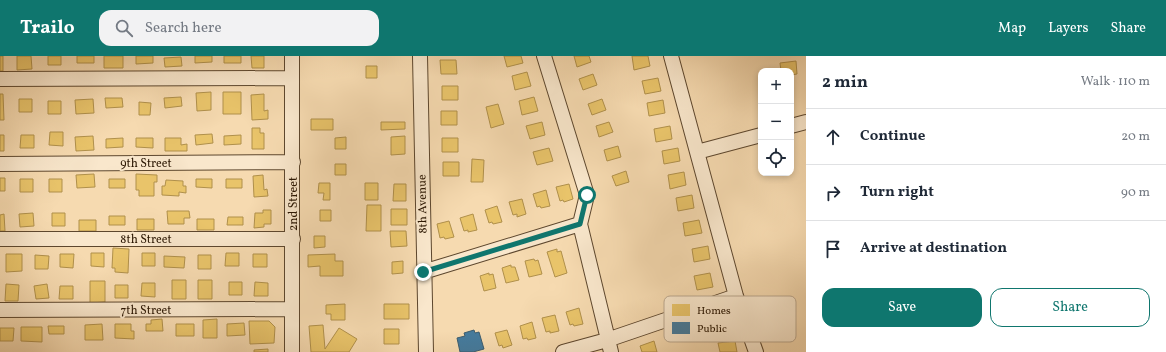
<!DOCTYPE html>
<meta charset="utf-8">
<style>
:root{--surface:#fff;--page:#f2f2f3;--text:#1f2937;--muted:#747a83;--line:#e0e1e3;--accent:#0f766e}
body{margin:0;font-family:Vollkorn,serif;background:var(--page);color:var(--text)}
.controls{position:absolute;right:12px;top:12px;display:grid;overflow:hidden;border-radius:8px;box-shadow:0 2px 6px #0003}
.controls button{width:36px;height:36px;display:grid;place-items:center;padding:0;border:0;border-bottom:1px solid var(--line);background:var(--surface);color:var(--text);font:20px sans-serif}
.stop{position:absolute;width:12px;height:12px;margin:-9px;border:3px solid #0f766e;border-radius:50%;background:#fff}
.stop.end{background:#0f766e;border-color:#fff;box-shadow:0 1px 4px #0008}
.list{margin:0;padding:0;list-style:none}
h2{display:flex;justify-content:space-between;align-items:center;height:52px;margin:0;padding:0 16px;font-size:17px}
h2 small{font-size:13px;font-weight:400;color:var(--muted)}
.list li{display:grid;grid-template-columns:26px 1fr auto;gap:12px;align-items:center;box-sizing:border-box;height:56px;padding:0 16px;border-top:1px solid var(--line)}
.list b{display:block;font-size:15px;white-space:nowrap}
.list em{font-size:13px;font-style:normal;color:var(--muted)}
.actions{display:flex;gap:8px;padding:12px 16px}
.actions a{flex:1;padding:9px 0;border:1px solid var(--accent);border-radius:12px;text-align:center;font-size:14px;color:var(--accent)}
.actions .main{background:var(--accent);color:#fff}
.icon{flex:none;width:22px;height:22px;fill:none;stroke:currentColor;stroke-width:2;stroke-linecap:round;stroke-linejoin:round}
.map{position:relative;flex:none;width:806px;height:296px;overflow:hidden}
header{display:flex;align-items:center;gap:24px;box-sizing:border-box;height:56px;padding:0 20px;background:var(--accent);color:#fff}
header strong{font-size:19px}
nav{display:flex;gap:22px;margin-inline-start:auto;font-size:14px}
.search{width:280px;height:36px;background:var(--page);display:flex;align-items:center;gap:10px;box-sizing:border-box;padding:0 14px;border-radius:12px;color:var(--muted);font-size:15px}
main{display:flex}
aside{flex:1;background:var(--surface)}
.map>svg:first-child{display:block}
.homes{fill:#e9c46a;stroke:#b0904b}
.public{fill:#457b9d;stroke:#3d5d6e}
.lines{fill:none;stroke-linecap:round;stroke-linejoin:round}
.minor-casing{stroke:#5d472e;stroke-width:16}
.minor{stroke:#f9e7cc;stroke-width:14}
.route{stroke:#0f766e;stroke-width:5}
.labels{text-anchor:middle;stroke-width:4;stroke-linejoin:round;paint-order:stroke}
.street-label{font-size:12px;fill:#2a1602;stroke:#f9e7cc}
.key{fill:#f9e7cc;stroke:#bba88f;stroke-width:1}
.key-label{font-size:11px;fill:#2a1602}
</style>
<header>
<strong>Trailo</strong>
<div class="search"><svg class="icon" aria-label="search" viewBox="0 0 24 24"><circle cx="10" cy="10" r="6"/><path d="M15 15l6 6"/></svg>Search here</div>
<nav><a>Map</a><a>Layers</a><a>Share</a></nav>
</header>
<main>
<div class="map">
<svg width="806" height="296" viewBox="0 0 806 296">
<rect width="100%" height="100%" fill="#f6dab0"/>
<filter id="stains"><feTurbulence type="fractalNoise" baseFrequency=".005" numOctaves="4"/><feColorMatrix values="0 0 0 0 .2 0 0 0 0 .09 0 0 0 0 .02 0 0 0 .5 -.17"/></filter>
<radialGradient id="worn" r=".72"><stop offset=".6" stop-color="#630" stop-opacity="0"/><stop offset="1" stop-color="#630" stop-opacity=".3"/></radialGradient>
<path class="homes" d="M 0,0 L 3,0 L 3,15 L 0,15 Z
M 17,0 L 31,0 L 32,13 L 17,14 Z
M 48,0 L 61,0 L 61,9 L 48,9 Z
M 77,0 L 94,0 L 94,7 L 77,7 Z
M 104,0 L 123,0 L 123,12 L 104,12 Z
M 136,0 L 153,0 L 153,7 L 136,8 Z
M 195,0 L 212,0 L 212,6 L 195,7 Z
M 224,0 L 241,0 L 241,7 L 224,7 Z
M 251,0 L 264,0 L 264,12 L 252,12 Z
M 504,0 L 521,0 L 523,7 L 507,11 Z
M 574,0 L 589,0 L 591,6 L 577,11 Z
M 632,0 L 648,0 L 650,10 L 634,14 Z
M 181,1 L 182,10 L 165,11 L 164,2 Z
M 440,4 L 456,4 L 457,18 L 441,18 Z
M 796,5 L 797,18 L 791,19 L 791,15 L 781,15 L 780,7 Z
M 366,10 L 377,10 L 377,22 L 366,22 Z
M 527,16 L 531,30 L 515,34 L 512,20 Z
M 593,18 L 597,29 L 583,34 L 579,23 Z
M 658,22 L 661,35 L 645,38 L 642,25 Z
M 442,30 L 458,30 L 458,44 L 442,44 Z
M 211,36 L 211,54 L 197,55 L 196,37 Z
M 223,36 L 241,36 L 241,58 L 223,58 Z
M 0,38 L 3,38 L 4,64 L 0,64 Z
M 264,38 L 264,55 L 268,54 L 268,63 L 252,64 L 251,39 Z
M 181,41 L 182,50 L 165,52 L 164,42 Z
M 534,41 L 538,55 L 522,59 L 519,45 Z
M 105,42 L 122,42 L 123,51 L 106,52 Z
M 19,43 L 32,43 L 32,56 L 19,56 Z
M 93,43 L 94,57 L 76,58 L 75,44 Z
M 602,43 L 606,54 L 592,59 L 588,48 Z
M 663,44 L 665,57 L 649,60 L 647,47 Z
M 48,45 L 61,45 L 61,58 L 48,58 Z
M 139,46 L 151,47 L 150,59 L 139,59 Z
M 498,48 L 504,68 L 491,72 L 486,51 Z
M 441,55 L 457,55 L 457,69 L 441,69 Z
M 311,63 L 333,63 L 333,74 L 311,74 Z
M 381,66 L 405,66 L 405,73 L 381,74 Z
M 542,66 L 545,79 L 530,83 L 526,70 Z
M 609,66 L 613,76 L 599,81 L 596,70 Z
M 670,70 L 672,83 L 656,86 L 654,73 Z
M 252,72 L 260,72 L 260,77 L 264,77 L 264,93 L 252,93 Z
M 50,76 L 63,76 L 63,90 L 49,89 Z
M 212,78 L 213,87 L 196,89 L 195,79 Z
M 0,79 L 4,79 L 4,95 L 0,95 Z
M 21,79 L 34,79 L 34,92 L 20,92 Z
M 241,79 L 241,88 L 224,89 L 224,80 Z
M 93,80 L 94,94 L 76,95 L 75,81 Z
M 405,80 L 405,98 L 391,99 L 391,81 Z
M 346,81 L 346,93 L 335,93 L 335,82 Z
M 123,82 L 123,91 L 106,92 L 106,83 Z
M 136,82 L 153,82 L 153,92 L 136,91 Z
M 165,82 L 181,82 L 181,89 L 187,88 L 187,95 L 165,95 Z
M 442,82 L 458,82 L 458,96 L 442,96 Z
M 618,90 L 621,101 L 607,105 L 604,94 Z
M 549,92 L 553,105 L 537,109 L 533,96 Z
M 678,92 L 680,105 L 664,108 L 662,95 Z
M 472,103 L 484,104 L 483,126 L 471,126 Z
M 443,106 L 459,106 L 459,120 L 443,120 Z
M 335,108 L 346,108 L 346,119 L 335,119 Z
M 626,115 L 629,126 L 616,130 L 612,120 Z
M 684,116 L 686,129 L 670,133 L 668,119 Z
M 94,118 L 95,131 L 77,132 L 76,119 Z
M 136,118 L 157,119 L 157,126 L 154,126 L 154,140 L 139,140 L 139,134 L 136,134 Z
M 263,119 L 264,134 L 267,133 L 268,140 L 254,141 L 253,120 Z
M 0,122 L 5,122 L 5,135 L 0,135 Z
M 20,123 L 33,123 L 33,136 L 20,136 Z
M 49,123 L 62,123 L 62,136 L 49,136 Z
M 109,123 L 125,123 L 125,132 L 109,132 Z
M 196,123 L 212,123 L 212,132 L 196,131 Z
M 226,123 L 242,123 L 242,132 L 226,132 Z
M 166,124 L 183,125 L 183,130 L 186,130 L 186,137 L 179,136 L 179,140 L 162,139 L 162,130 L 165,130 Z
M 319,127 L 330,127 L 330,144 L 323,144 L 324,137 L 318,137 Z
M 365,127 L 378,127 L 378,144 L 365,144 Z
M 394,128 L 406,128 L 406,145 L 393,145 Z
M 569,128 L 573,143 L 564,146 L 563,144 L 560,145 L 556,131 Z
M 546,134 L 550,150 L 541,152 L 540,150 L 537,151 L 533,138 Z
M 692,139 L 694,152 L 678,155 L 676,142 Z
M 522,143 L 526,158 L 517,161 L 517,158 L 513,159 L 509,146 Z
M 367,149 L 381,149 L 381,175 L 366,175 Z
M 497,150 L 502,166 L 493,168 L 492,166 L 489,167 L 485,154 Z
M 391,153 L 407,153 L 407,169 L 391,169 Z
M 263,154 L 271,154 L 271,168 L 264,168 L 264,171 L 254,172 L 255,157 L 263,157 Z
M 320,154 L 331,154 L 331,165 L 320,165 Z
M 167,155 L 189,155 L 190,162 L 184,162 L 184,168 L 168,168 Z
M 33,157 L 34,170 L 20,171 L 19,158 Z
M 52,157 L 65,157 L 65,170 L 52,170 Z
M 4,158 L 5,175 L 0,175 L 0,159 Z
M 473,158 L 477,174 L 468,176 L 468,174 L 464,175 L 460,162 Z
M 109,160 L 125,160 L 125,169 L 109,169 Z
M 228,161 L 243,161 L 243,169 L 227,169 Z
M 137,163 L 154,163 L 154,174 L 137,174 Z
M 197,163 L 214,163 L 214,174 L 197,174 Z
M 79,164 L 96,164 L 96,175 L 79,175 Z
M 699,164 L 702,177 L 685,180 L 683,167 Z
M 449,165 L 454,181 L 445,183 L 444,181 L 440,182 L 437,168 Z
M 390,175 L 406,175 L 407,190 L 391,191 Z
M 314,180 L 325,180 L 325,191 L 314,192 Z
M 708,190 L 710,203 L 694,206 L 692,193 Z
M 113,192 L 129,193 L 128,217 L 115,216 L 115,212 L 112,212 Z
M 557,193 L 557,196 L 561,195 L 567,217 L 555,221 L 547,196 Z
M 91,197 L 104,197 L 104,211 L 91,210 Z
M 142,197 L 155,197 L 155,210 L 142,210 Z
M 226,197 L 239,197 L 239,210 L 225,210 Z
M 6,198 L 22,198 L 22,215 L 6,216 Z
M 60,198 L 74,198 L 73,212 L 60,211 Z
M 253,198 L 267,198 L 267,211 L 253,211 Z
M 335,198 L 335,205 L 343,205 L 343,220 L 320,220 L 320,210 L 308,211 L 308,199 Z
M 35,199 L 49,200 L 48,213 L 35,213 Z
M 198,199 L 211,199 L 211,213 L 198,213 Z
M 164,200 L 185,201 L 184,212 L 164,211 Z
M 534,203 L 535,205 L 538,204 L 542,218 L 529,221 L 525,205 Z
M 403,205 L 403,217 L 392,218 L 392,206 Z
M 511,209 L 511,211 L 515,211 L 519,224 L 506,227 L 502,212 Z
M 489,217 L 489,219 L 493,218 L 496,232 L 484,235 L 480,220 Z
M 710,217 L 713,231 L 697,234 L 694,220 Z
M 172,224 L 186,224 L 186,243 L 172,243 Z
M 198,224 L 212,224 L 212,243 L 198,243 Z
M 90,225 L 105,225 L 105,246 L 90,247 Z
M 229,226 L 242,226 L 242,239 L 229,239 Z
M 255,226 L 268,227 L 268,240 L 254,240 Z
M 142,227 L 155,227 L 155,241 L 141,240 Z
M 6,228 L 19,229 L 18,245 L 5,245 Z
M 47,228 L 49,242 L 36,243 L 34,230 Z
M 115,229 L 128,229 L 128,242 L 115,242 Z
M 60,230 L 73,230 L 73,243 L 59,243 Z
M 345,248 L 345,264 L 331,264 L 331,258 L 326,258 L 326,249 Z
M 384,248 L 409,248 L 409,263 L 384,263 Z
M 579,252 L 583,268 L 574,270 L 573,268 L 570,269 L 566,256 Z
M 555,259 L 559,275 L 550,277 L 550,275 L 546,276 L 542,262 Z
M 162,263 L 163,275 L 146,275 L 146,268 L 151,268 L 151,264 Z
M 217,263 L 217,282 L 203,282 L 203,264 Z
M 249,265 L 269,265 L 275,271 L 274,287 L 250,288 Z
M 532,266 L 536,282 L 528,284 L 527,282 L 523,283 L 520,270 Z
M 244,267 L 245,279 L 227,280 L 227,268 Z
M 102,268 L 103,284 L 85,284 L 85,269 Z
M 115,268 L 131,268 L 131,275 L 134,275 L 134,283 L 115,282 Z
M 176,268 L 194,268 L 194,280 L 176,280 Z
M 323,269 L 325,293 L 339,272 L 357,283 L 349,296 L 311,296 L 309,270 Z
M 48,270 L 64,270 L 64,278 L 49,278 Z
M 21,271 L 42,271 L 42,286 L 21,285 Z
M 0,272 L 14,272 L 13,285 L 0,285 Z
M 384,273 L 399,273 L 399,288 L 384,288 Z
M 507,274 L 512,289 L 503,292 L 502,289 L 499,290 L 495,277 Z
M 654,285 L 657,296 L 642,296 L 640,290 Z
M 735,285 L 737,296 L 720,296 L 718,287 Z
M 268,293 L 268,296 L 254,296 L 254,294 Z"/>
<path class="public" d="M 474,274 L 475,277 L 479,276 L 484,293 L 473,296 L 460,296 L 457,282 L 465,280 L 464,277 Z"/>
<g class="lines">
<g class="minor-casing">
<path id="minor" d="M 292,0 L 292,296
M 420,0 L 426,296
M 544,0 L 587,139 L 580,168 L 611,296
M 671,0 L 736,240 L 756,296
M 0,23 L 292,22
M 791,70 L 806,66
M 697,96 L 761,79
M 0,108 L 293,106
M 0,183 L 293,183
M 423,216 L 580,168
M 0,254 L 292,253
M 563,296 L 607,284 L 736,240"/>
</g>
<use href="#minor" class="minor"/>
</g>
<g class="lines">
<path class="route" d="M 423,216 L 580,168 L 587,139"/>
</g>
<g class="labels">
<g class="street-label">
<text x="146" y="111">9th Street</text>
<text transform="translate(293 148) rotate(-90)" y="4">2nd Street</text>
<text transform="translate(422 148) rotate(-91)" y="4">8th Avenue</text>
<text x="146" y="187">8th Street</text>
<text x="146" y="258">7th Street</text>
</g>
</g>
<rect x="664" y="240" width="132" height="46" rx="6" class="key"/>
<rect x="672" y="248" width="18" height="12" fill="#e9c46a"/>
<rect x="672" y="266" width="18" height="12" fill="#457b9d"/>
<g class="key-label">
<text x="697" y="258">Homes</text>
<text x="697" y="276">Public</text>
</g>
<rect width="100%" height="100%" filter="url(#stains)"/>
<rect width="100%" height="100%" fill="url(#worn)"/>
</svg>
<div class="controls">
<button>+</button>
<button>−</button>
<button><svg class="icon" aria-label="locate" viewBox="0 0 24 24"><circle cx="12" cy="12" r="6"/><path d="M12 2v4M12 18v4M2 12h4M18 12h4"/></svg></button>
</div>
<div class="stop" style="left:587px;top:139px"></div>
<div class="stop end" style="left:423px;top:216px"></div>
</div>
<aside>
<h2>2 min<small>Walk · 110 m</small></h2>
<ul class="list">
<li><svg class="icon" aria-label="ahead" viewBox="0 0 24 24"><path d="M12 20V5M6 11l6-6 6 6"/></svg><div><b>Continue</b></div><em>20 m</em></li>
<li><svg class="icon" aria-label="right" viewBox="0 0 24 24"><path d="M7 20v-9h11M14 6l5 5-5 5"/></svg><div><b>Turn right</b></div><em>90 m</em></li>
<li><svg class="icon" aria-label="arrive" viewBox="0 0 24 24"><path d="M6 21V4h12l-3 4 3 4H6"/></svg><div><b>Arrive at destination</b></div></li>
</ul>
<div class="actions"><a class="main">Save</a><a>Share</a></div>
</aside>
</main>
